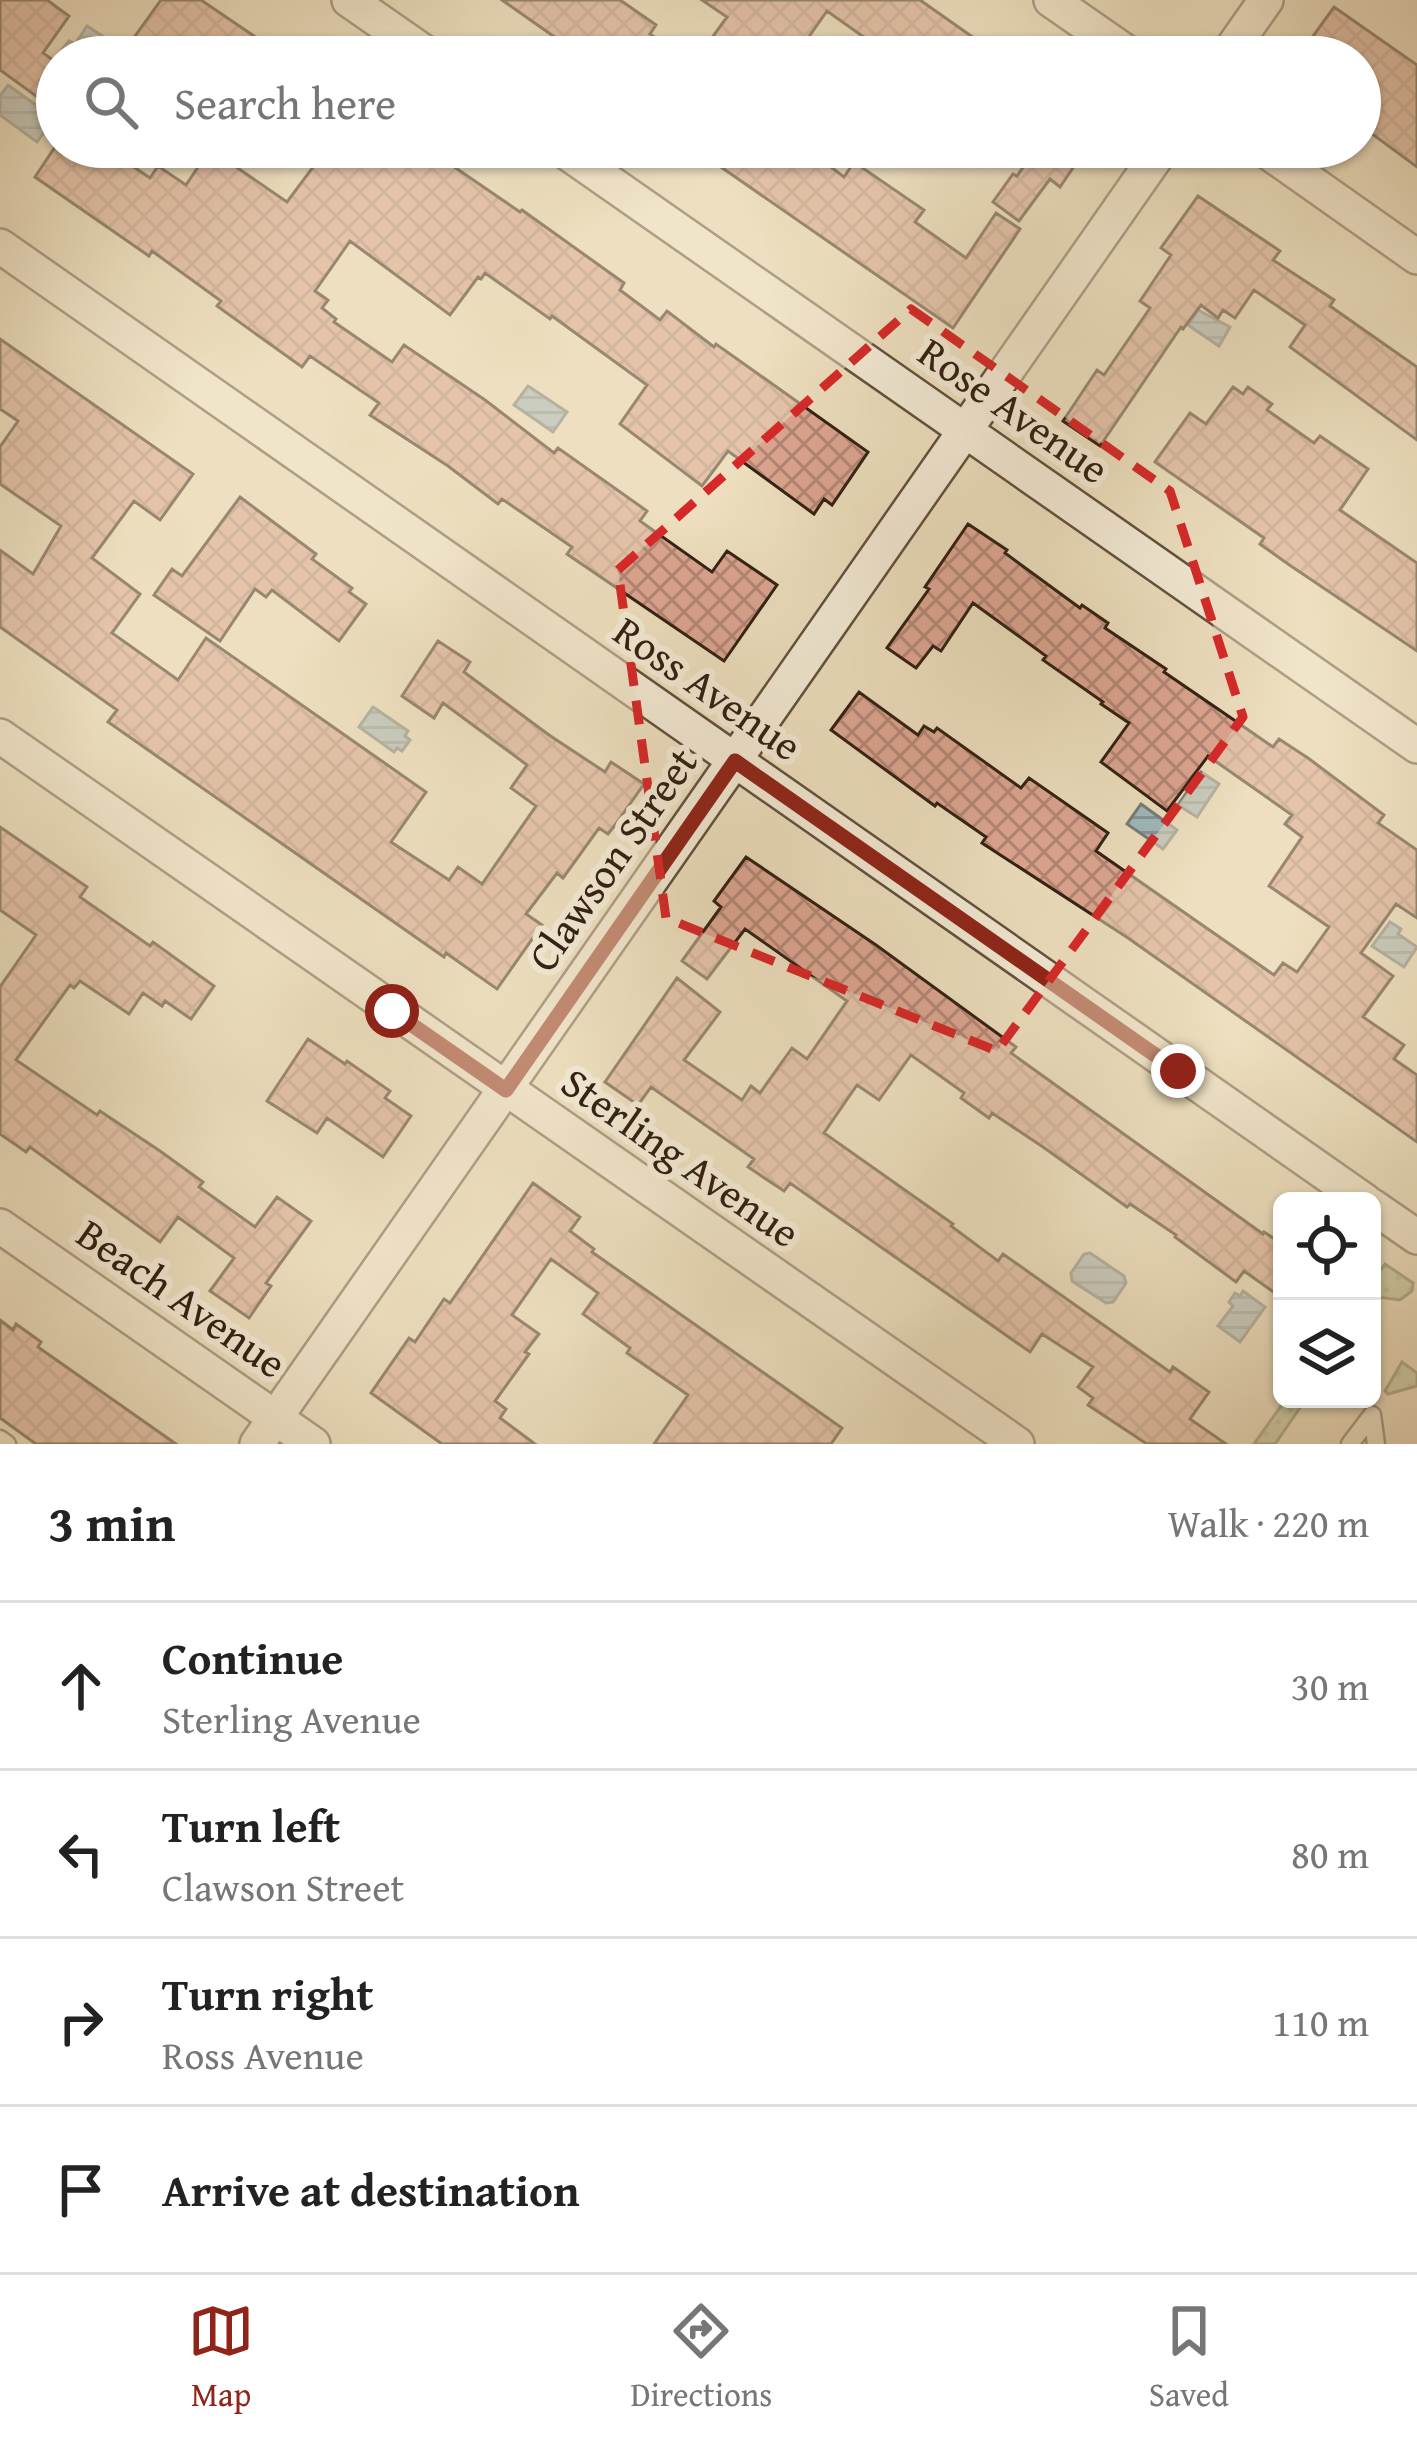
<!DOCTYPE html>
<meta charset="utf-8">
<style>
:root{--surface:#fff;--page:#f2f2f2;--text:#222;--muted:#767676;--line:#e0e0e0;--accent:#8f2418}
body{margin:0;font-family:"Gentium Book Plus",serif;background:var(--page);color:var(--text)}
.controls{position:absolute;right:36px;bottom:36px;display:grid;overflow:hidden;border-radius:18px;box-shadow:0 3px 9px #0004}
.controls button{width:108px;height:108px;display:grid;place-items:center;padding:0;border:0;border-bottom:3px solid var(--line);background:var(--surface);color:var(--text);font:60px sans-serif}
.stop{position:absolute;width:36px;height:36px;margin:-27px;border:9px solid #8f2418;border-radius:50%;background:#fff}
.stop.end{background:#8f2418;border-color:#fff;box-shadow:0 3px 12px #0008}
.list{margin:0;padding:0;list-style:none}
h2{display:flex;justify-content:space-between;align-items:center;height:156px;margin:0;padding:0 48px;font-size:51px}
h2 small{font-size:39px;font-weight:400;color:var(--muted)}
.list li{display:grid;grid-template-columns:78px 1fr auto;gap:36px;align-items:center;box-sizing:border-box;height:168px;padding:0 48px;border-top:3px solid var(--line)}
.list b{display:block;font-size:45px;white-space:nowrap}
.list p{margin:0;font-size:39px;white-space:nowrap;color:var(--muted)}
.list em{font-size:39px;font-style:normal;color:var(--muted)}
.icon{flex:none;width:66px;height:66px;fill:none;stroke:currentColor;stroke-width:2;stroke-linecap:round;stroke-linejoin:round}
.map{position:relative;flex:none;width:1417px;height:1444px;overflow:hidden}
.search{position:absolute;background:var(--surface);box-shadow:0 3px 9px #0004;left:36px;right:36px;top:36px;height:132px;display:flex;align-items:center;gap:30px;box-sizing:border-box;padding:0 42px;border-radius:66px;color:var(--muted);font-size:45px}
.sheet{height:828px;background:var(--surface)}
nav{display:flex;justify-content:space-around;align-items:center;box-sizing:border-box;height:168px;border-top:3px solid var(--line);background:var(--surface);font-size:33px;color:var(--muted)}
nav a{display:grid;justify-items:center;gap:6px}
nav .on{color:var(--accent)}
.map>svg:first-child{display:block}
.grass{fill:url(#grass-dots);stroke:#747153;stroke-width:3}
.water{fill:url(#water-rules);stroke:#747c79;stroke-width:3}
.building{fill:url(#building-cross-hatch);stroke:#322012;stroke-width:3}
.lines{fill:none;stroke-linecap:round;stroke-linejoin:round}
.service-casing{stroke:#61503d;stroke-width:21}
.minor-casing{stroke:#61503d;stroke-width:38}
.service{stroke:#f3ead5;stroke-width:16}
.minor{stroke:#f3ead5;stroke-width:33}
.route{stroke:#8f2418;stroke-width:15}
.marked{fill:none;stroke:#d62828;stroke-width:9;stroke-dasharray:24 15;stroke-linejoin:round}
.labels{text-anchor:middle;stroke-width:12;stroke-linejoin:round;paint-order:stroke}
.street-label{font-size:42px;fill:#322012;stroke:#f3ead5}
</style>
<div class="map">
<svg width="1417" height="1444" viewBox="0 0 1417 1444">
<defs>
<pattern id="grass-dots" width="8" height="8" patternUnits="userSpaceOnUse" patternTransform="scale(3)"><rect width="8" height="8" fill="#b5c294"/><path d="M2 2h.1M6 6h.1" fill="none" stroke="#9ca67f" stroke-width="1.8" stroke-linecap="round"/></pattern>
<pattern id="water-rules" width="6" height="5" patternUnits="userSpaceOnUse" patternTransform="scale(3)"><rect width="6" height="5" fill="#a0b9be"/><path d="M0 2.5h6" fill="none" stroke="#839699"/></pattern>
<pattern id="building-cross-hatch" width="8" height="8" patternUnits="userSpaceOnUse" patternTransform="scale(3)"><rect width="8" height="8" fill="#dca591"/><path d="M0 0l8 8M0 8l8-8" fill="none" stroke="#b38675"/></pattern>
</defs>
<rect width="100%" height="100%" fill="#eddfbf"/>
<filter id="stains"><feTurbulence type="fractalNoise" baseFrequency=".00167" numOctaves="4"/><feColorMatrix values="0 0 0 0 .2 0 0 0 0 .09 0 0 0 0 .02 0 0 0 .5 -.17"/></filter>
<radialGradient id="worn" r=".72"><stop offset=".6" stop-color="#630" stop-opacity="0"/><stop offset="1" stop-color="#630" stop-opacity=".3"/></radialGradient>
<path class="grass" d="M 1385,1264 L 1413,1283 L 1412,1291 L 1400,1300 L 1378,1297 L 1372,1306 L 1372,1282 Z
M 1402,1362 L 1417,1373 L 1417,1386 L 1388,1394 L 1385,1391 Z
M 1286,1399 L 1306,1399 L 1275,1444 L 1254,1444 Z"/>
<path class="water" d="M 87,26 L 110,41 L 99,57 L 63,57 L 59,54 L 69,41 L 75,44 Z
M 8,85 L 54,118 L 37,142 L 0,115 L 0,96 Z
M 1198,310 L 1230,327 L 1219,346 L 1188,325 Z
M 528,386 L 567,412 L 553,432 L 514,405 Z
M 373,707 L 408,731 L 405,736 L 410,740 L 402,751 L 397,748 L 394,752 L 359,727 Z
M 1201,772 L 1219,784 L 1197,817 L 1178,805 Z
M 1141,804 L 1177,830 L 1163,849 L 1127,824 Z
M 1390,922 L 1401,929 L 1398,934 L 1417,947 L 1404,967 L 1372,946 Z
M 1090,1253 L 1124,1276 L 1126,1283 L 1113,1302 L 1106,1303 L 1072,1281 L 1071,1273 L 1084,1254 Z
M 1243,1291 L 1265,1307 L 1240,1342 L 1218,1326 L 1233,1306 L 1229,1302 L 1235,1293 L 1240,1296 Z"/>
<path class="building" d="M 0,0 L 47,0 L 69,16 L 43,53 L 57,63 L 57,111 L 0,70 Z
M 161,0 L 201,0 L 285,57 L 144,57 L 128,46 Z
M 502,0 L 620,0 L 656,25 L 650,34 L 682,57 L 576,57 L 554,41 L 556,38 Z
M 702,0 L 920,0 L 1001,57 L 892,57 L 827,11 L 796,55 L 789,50 L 783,57 L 698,57 L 727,17 Z
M 1334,7 L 1417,65 L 1417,167 L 1360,125 L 1360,57 L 1298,57 Z
M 55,147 L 104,147 L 150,178 L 158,166 L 186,185 L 210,149 L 287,202 L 328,147 L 433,147 L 452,161 L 450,164 L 520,212 L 522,210 L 624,283 L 620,290 L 660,320 L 667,311 L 714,347 L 716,344 L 868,452 L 832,505 L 824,499 L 814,514 L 728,451 L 702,486 L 620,424 L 647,385 L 552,316 L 550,319 L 485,273 L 481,279 L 478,277 L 450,315 L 350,241 L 315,291 L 328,300 L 322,308 L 336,319 L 334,322 L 392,362 L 404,345 L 485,400 L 554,453 L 558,448 L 647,511 L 640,521 L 712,572 L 727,551 L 777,585 L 724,661 L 567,554 L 572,547 L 502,499 L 498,504 L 448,466 L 370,415 L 379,403 L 310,356 L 302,367 L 217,306 L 221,301 L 152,251 L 149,256 L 35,177 Z
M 692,147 L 805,147 L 844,177 L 854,162 L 924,210 L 915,222 L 966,258 L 996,213 L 1020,229 L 953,328 Z
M 1037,147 L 1087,147 L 1060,187 L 1050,179 L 1019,221 L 993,202 L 1013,174 L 1017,176 Z
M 1198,196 L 1280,251 L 1273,260 L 1334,300 L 1330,306 L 1417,367 L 1417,440 L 1290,347 L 1305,325 L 1254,290 L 1235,318 L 1223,310 L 1218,318 L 1201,305 L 1183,329 L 1181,327 L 1100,446 L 1063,421 L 1097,370 L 1104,375 L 1150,308 L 1140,301 L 1171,255 L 1161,248 Z
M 0,339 L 193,474 L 160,520 L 134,501 L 92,558 L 140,594 L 112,633 L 178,680 L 206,638 L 426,792 L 391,842 L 449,880 L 458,867 L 482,884 L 536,806 L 511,788 L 527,765 L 443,703 L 434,718 L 402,696 L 438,641 L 470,662 L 464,672 L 549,735 L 605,772 L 611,762 L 644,784 L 615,825 L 608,834 L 599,828 L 563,878 L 557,873 L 526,914 L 542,925 L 497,989 L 446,953 L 444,957 L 108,722 L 117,710 L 0,627 L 0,550 L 33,574 L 61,526 L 0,484 L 0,447 L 18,421 L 0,409 Z
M 1233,387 L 1243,394 L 1248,387 L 1272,404 L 1267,410 L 1314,443 L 1320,436 L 1368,469 L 1340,510 L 1417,563 L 1417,651 L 1288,564 L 1260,544 L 1264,538 L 1155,462 L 1190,413 L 1206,424 Z
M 240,497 L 316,554 L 312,559 L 352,588 L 349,592 L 366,604 L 339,641 L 272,590 L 266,597 L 255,589 L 220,641 L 154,595 L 172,569 L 182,576 Z
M 968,524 L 1007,550 L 1005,553 L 1080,608 L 1082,605 L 1108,623 L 1105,628 L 1166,669 L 1164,672 L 1234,720 L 1273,747 L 1279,739 L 1308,758 L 1384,815 L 1378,823 L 1417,850 L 1417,918 L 1396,904 L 1361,953 L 1393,976 L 1363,1017 L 1404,1045 L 1394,1059 L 1417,1075 L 1417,1142 L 1128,938 L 982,843 L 986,837 L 937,803 L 935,806 L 831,730 L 859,692 L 918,735 L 924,726 L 934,732 L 937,728 L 1021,788 L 1029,778 L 1108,833 L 1096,851 L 1274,975 L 1283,963 L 1297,972 L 1329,927 L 1269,886 L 1302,837 L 1285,824 L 1292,815 L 1208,756 L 1167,811 L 1101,762 L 1129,723 L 1101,704 L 1103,702 L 1043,660 L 1046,656 L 973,603 L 941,651 L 933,646 L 916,668 L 887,648 L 929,589 L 925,587 Z
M 0,827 L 87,887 L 80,897 L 150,946 L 153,942 L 214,986 L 191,1019 L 165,1001 L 162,1006 L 143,993 L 129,1014 L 80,981 L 74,988 L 70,985 L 16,1060 L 97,1115 L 100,1111 L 160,1151 L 203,1182 L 199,1187 L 255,1227 L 277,1197 L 311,1221 L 266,1283 L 271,1286 L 249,1318 L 210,1291 L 234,1258 L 178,1217 L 160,1242 L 30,1147 L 26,1152 L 0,1134 L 0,987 L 36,935 L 0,910 Z
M 746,857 L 876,945 L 1016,1047 L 1011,1053 L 1263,1234 L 1264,1232 L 1282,1244 L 1282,1298 L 1244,1271 L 1236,1282 L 1175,1237 L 1176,1235 L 1130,1204 L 1127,1207 L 1043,1147 L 992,1113 L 989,1118 L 961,1098 L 964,1093 L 911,1055 L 879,1100 L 857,1085 L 824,1133 L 953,1224 L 951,1226 L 998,1261 L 1003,1254 L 1170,1372 L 1173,1367 L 1209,1392 L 1190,1419 L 1226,1444 L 1147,1444 L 1088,1405 L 1093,1398 L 1078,1387 L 1093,1367 L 1042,1334 L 1030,1352 L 790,1183 L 784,1191 L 748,1167 L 754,1159 L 651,1087 L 638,1105 L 605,1082 L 677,978 L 720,1012 L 684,1060 L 742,1100 L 751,1086 L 760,1093 L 792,1048 L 807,1059 L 847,1001 L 745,929 L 707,979 L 682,961 L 721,907 L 714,901 Z
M 308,1039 L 345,1064 L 347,1061 L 390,1091 L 385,1098 L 411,1116 L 383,1157 L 327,1118 L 317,1133 L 267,1101 Z
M 533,1183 L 580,1217 L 570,1231 L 594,1249 L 592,1252 L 842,1428 L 831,1444 L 654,1444 L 688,1395 L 627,1353 L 630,1348 L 583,1314 L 598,1293 L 551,1259 L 512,1315 L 539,1334 L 525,1352 L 529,1354 L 495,1401 L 506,1409 L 500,1418 L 535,1444 L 442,1444 L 371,1393 L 409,1338 L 415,1342 L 444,1299 L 450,1303 Z
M 0,1320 L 13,1330 L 16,1324 L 41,1342 L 38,1347 L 176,1444 L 36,1444 L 0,1418 Z"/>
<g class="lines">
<g class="service-casing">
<path id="service" d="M 1372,1415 L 1376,1444
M 0,1439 L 7,1444
M 1350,1444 L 1372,1415"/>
</g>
<g class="minor-casing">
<path id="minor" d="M 349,0 L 431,57
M 1051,0 L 1133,57
M 1226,57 L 1266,0
M 559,147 L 1417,746
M 1261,147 L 1417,257
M 0,246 L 1365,1201
M 0,736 L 1017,1444
M 1372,1206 L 1417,1237
M 0,1226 L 313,1444
M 257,1444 L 1163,147"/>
</g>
<use href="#service" class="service"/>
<use href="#minor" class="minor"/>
</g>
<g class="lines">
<path class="route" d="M 392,1011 L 506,1090 L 735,761 L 1178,1071"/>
</g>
<path d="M0 0H1417V1444H0ZM 911,309 L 1170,491 L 1243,717 L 997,1051 L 666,918 L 618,570 Z" fill="#eddfbf" fill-opacity=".55" fill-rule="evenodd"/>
<path class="marked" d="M 911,309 L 1170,491 L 1243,717 L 997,1051 L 666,918 L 618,570 Z"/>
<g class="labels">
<g class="street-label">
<text transform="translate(1014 410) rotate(35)" y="15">Rose Avenue</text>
<text transform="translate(708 688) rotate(35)" y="15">Ross Avenue</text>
<text transform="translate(612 859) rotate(-55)" y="15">Clawson Street</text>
<text transform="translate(681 1157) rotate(35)" y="15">Sterling Avenue</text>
<text transform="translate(182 1298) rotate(35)" y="15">Beach Avenue</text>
</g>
</g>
<rect width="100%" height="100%" filter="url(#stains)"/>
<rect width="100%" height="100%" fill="url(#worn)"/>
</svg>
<div class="controls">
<button><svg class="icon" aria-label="locate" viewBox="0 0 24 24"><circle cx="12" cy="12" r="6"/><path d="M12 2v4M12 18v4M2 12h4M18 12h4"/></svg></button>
<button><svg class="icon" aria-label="layers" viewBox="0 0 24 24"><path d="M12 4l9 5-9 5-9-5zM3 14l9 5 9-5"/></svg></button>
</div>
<div class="stop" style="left:392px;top:1011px"></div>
<div class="stop end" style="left:1178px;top:1071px"></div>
<div class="search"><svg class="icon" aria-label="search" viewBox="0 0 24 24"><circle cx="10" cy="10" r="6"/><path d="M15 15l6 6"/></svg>Search here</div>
</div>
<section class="sheet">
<h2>3 min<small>Walk · 220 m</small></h2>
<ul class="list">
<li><svg class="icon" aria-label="ahead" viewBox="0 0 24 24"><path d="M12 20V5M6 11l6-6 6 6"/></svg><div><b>Continue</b><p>Sterling Avenue</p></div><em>30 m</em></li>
<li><svg class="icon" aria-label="left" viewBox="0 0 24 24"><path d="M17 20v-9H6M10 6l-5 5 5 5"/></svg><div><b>Turn left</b><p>Clawson Street</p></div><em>80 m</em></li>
<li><svg class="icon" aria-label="right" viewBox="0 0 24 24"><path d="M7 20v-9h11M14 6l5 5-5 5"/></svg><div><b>Turn right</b><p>Ross Avenue</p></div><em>110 m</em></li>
<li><svg class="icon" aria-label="arrive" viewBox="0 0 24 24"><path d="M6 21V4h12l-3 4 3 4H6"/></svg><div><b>Arrive at destination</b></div></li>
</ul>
</section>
<nav>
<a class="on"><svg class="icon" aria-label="map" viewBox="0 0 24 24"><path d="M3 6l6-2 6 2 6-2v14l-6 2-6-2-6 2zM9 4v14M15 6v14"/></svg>Map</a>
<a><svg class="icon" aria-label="directions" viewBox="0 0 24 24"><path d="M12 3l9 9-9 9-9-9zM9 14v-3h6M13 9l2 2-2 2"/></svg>Directions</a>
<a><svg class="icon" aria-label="saved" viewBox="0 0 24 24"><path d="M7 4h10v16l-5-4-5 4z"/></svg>Saved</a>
</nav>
